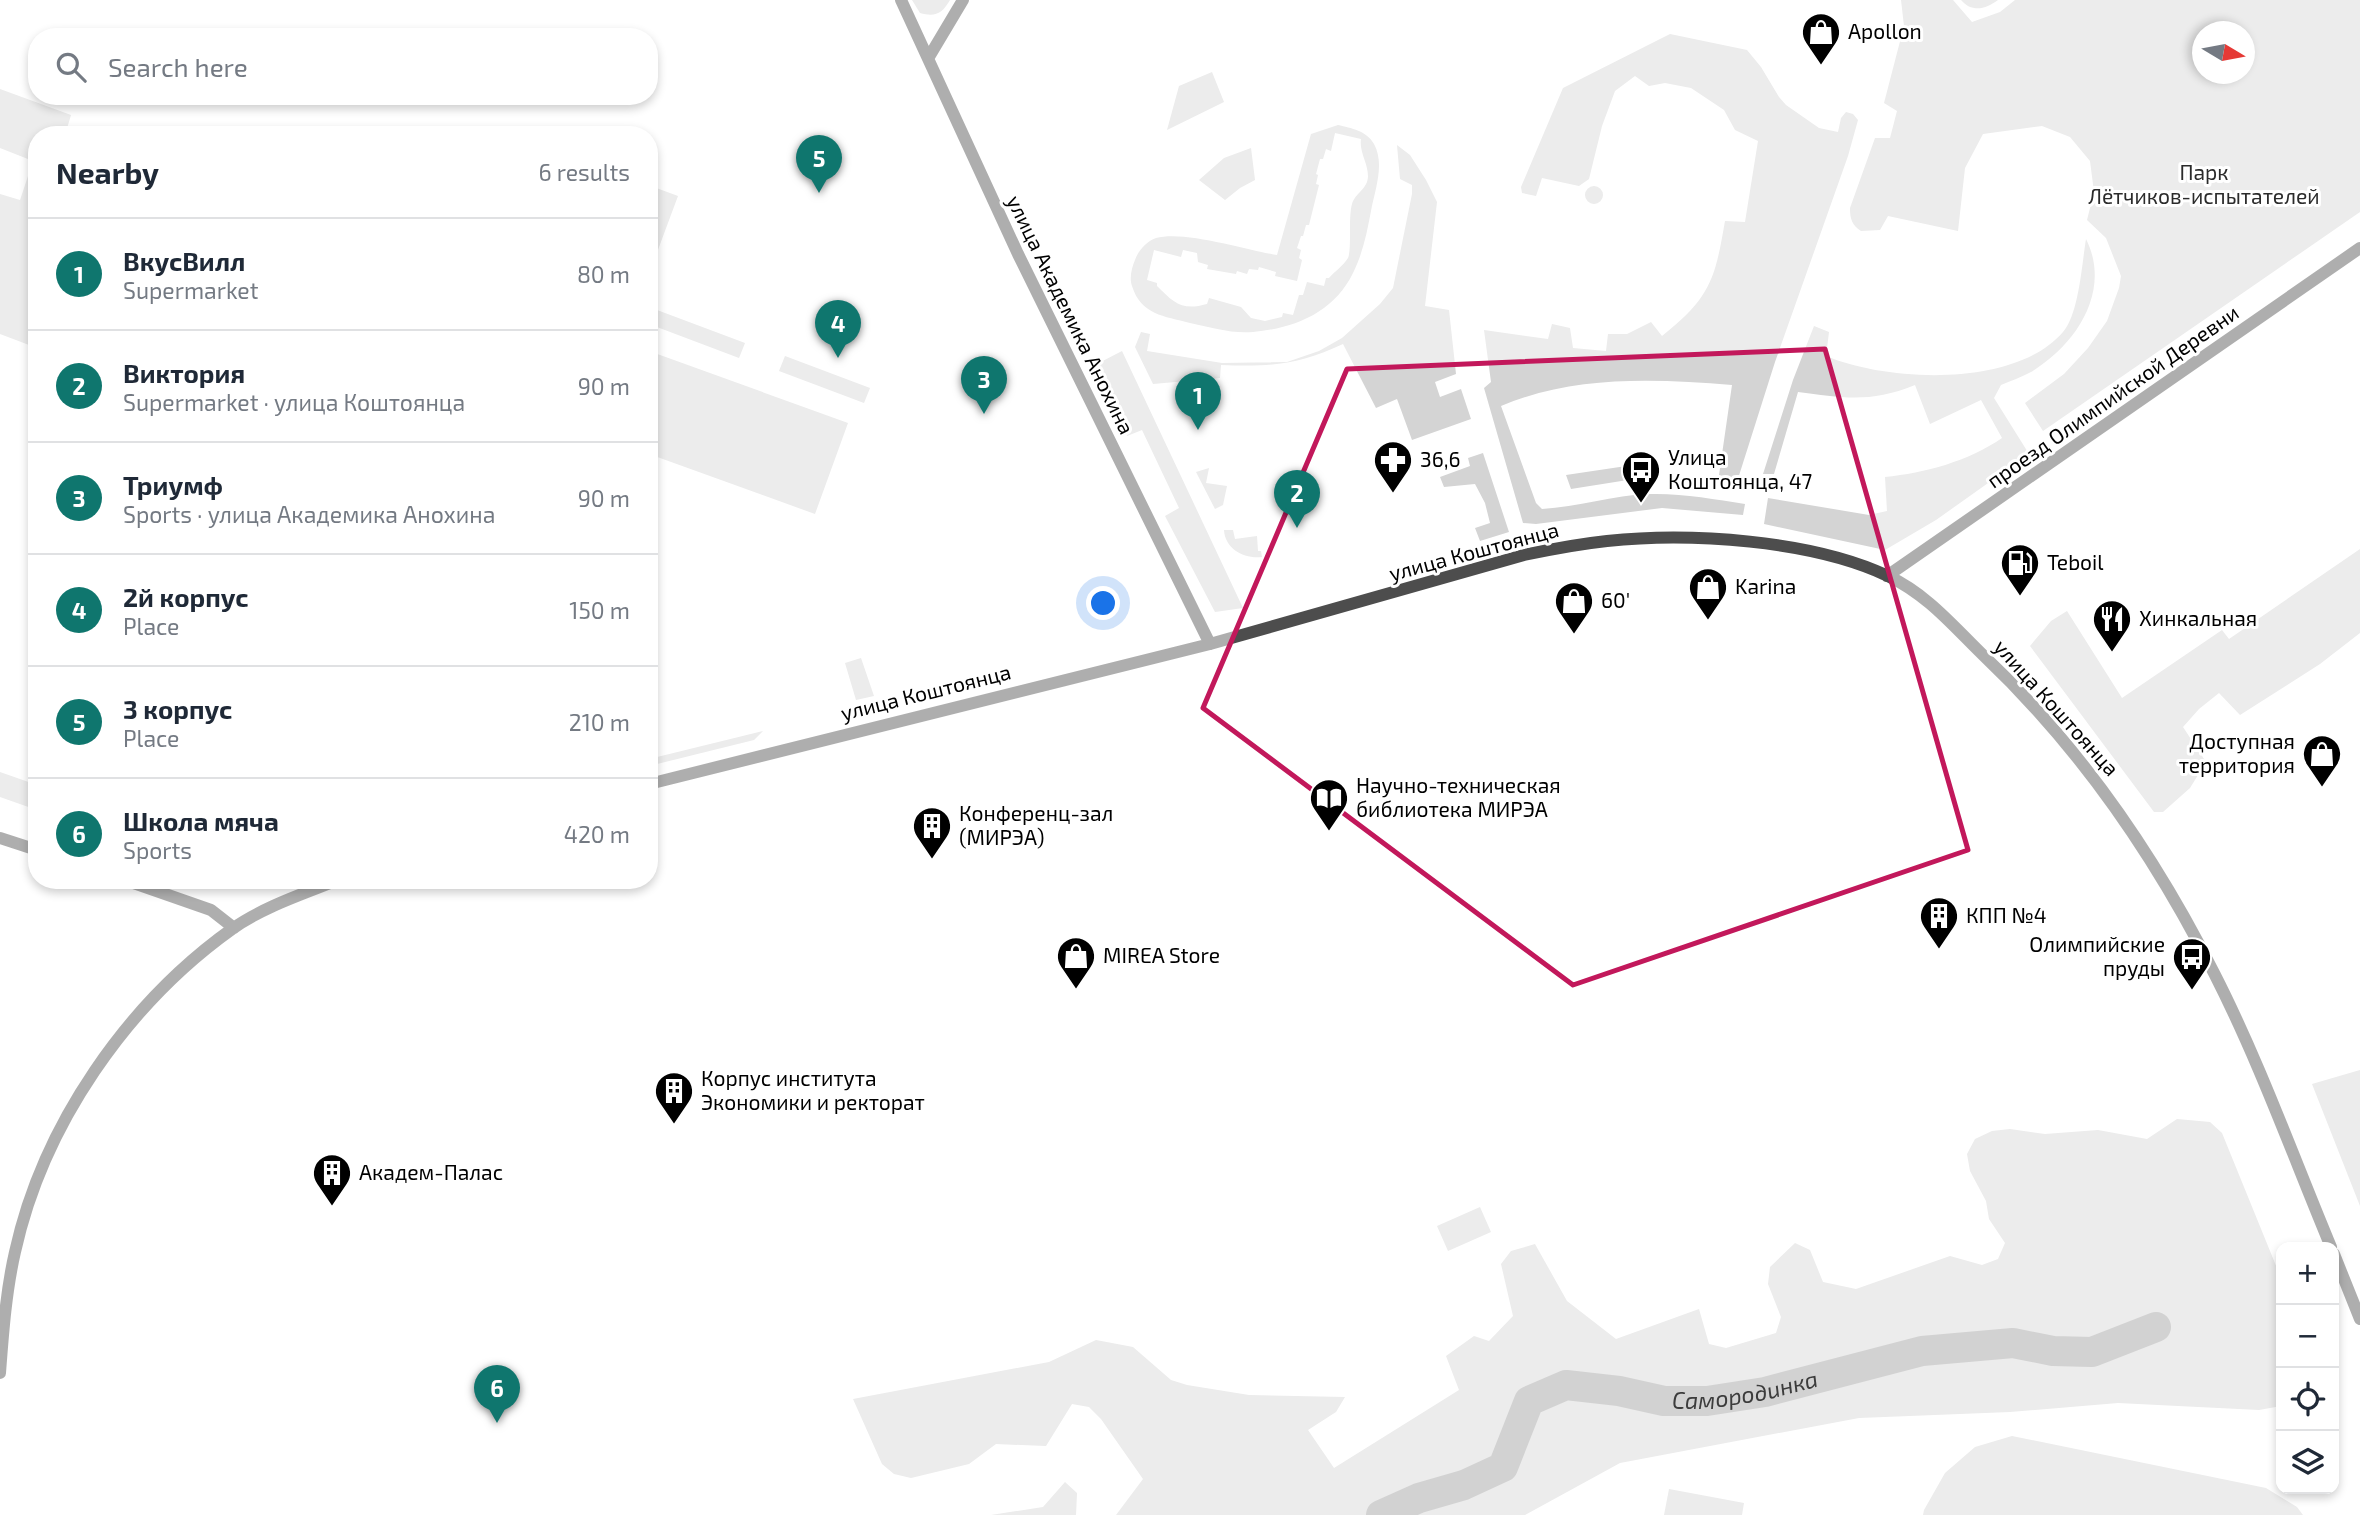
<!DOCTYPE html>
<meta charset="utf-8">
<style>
:root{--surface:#fff;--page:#f2f2f3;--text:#1f2937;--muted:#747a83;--line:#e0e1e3;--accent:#0f766e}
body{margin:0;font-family:"Exo 2",sans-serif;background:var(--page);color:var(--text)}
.controls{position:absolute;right:21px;bottom:21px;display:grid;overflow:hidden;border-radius:14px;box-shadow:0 4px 10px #0003}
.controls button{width:63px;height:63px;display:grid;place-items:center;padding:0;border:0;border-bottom:2px solid var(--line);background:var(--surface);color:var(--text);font:35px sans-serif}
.compass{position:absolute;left:2192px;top:21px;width:63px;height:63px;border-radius:50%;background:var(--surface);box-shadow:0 4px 10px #0003;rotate:100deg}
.you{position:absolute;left:1104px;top:604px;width:24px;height:24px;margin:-18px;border:5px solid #fff;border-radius:50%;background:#1a73e8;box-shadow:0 0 0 10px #1a73e833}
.badge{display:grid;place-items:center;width:46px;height:46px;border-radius:50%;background:var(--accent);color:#fff;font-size:23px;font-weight:700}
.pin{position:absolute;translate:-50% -58px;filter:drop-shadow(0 2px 4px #0008)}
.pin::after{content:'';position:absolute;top:37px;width:24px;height:21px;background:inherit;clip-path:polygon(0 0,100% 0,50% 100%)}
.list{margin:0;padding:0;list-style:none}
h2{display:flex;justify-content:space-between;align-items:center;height:91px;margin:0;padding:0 28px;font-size:30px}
h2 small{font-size:23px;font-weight:400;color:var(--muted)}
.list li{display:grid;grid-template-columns:46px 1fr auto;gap:21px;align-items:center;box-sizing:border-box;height:112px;padding:0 28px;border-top:2px solid var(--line)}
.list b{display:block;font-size:26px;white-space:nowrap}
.list p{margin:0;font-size:23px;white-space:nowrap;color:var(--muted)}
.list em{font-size:23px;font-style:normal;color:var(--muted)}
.icon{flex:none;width:38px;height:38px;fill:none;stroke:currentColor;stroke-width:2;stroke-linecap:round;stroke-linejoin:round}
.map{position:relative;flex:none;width:2360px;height:1515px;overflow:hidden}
.search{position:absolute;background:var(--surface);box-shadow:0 4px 10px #0003;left:28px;top:28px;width:630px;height:77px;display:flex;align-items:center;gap:18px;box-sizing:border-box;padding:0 24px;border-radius:28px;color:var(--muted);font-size:26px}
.panel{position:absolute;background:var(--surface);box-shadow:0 4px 10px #0003;left:28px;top:126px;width:630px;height:763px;border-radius:28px}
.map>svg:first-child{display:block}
.green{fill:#d4d4d4;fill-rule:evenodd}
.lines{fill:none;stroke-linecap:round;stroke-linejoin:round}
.river{stroke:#9b9b9b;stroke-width:30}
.tertiary{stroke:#4d4d4d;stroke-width:12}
.marked{fill:none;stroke:#c2185b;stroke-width:5;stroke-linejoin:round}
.labels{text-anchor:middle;stroke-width:6;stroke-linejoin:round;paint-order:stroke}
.poi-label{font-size:21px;fill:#000;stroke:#fff;text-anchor:start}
.park-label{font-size:21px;fill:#2b2b2b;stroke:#fff}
.street-label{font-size:21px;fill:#000;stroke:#fff}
.water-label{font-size:23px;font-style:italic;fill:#3c3c3c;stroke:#fff}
</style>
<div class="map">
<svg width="2360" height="1515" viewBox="0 0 2360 1515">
<rect width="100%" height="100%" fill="#fff"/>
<path class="green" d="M 912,0 L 950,0 C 942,14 935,17 920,13 Z
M 1901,0 L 1953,0 L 1972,22 L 2000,12 L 2015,0 L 2360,0 L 2360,212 L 2043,431 L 2025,403 L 2064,374 L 2088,348 L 2107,321 L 2119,288 L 2121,276 L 2106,238 L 2087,220 L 2094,192 L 2090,161 L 2070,137 L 2042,126 L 1983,134 L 1965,168 L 1958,231 L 1888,216 L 1880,230 L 1861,231 C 1852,225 1850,219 1850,208 L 1875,138 L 1890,138 L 1897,111 L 1884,103 L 1904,26 ZM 2202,32 L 2244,32 L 2244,74 L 2202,74 Z
M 1961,0 L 1998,0 C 1986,9 1972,13 1961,0 Z
M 1670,34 L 1747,50 L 1761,67 L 1779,97 L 1786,105 L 1819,128 L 1838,132 L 1841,118 L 1846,112 L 1853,114 L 1858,120 L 1848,156 L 1775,362 L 1736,485 L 1718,482 L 1732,385 C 1654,379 1575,375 1501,406 L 1536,503 L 1542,509 C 1577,507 1614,495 1649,494 C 1681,493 1714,499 1745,504 L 1743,515 L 1662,508 L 1536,524 L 1523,523 L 1484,388 L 1491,382 L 1484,330 L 1548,339 L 1552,324 L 1570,328 L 1573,348 L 1606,351 L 1608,334 L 1627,334 L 1651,322 L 1662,336 C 1710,298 1715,280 1725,221 L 1745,222 L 1758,141 L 1735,130 L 1724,110 L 1691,88 L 1665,83 L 1649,86 L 1635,76 L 1615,91 L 1602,126 L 1589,179 L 1579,186 L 1542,178 L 1536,196 L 1522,193 L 1521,187 L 1563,88 Z
M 1212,72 L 1224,102 L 1167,130 L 1179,86 Z
M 0,89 L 71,115 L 65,135 L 37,135 L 37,348 L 0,334 L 0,194 L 20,200 L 33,161 L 0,148 Z
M 1338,125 C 1351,128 1367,131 1374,144 C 1385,164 1375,190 1371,211 C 1367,232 1363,253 1353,273 C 1334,312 1296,328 1253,332 C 1232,334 1210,327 1190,323 C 1164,316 1141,315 1132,286 C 1129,278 1132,267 1135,260 C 1138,251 1147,241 1156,238 C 1184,230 1246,250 1277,255 L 1311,134 ZM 1335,133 L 1361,139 C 1359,152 1368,163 1368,176 C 1368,189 1355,193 1352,204 C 1348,218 1352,249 1348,258 C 1344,265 1334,272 1329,278 L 1326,278 L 1324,286 L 1307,282 L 1303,295 L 1299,295 L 1293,315 L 1283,313 L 1282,317 L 1265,321 L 1251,318 L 1241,307 L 1209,298 L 1207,304 C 1182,311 1174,303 1157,286 L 1157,283 L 1147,280 L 1154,250 L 1181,257 L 1183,250 L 1197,253 L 1198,262 L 1208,265 L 1207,269 L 1236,274 L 1237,271 L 1247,274 L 1249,269 L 1258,270 L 1259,267 L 1276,272 L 1275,276 L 1297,281 L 1302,260 L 1299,258 L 1301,250 L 1297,248 L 1301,236 L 1303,236 L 1306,225 L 1309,225 L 1319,185 L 1316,184 L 1318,175 L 1316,174 L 1320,159 L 1323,159 L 1326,149 L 1331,151 Z
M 1397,145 L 1410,155 L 1426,180 L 1437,202 L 1425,306 L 1449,310 L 1456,374 L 1435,382 L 1440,397 L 1461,389 L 1471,419 L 1412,440 L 1397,399 L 1376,408 L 1343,344 C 1298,365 1271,367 1221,365 L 1220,378 L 1153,384 L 1135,347 L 1141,332 L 1150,334 L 1147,351 L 1222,363 L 1287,362 L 1319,351 L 1342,338 L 1380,304 L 1393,288 L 1412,194 L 1412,185 L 1400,179 Z
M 1251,148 L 1255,180 L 1240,188 L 1225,200 L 1199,180 L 1224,158 Z
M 651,186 L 678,196 L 649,274 L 649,192 Z
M1585 195a9 9 0 1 1 18 0a9 9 0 1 1-18 0Z
M 2086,239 C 2112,291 2076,345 2031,372 C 2022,377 2010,381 2001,385 L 1994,398 L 2029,454 L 1936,520 L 1885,550 L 1764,524 L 1768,498 L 1869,515 L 1887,511 L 1885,477 C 1925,473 1969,461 2002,438 L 1981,400 L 1930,424 L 1915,385 C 1871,403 1843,398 1798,392 L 1774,474 L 1763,474 L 1793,380 L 1814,326 L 1829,332 L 1826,356 C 1888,382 2015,388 2063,332 C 2079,314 2082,263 2086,239 Z
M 649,307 L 745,343 L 739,358 L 649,324 Z
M 649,351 L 848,423 L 815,514 L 649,454 Z
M 1122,351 L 1243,608 L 1215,612 L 1165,516 L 1179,508 L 1142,430 L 1127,436 L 1093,366 Z
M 785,356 L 870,388 L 864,403 L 779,371 Z
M 1483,453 L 1509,532 L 1480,541 L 1475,528 L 1490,523 L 1485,503 L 1475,484 L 1444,487 L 1440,477 L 1470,466 L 1468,458 Z
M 1633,465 L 1634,479 L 1571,489 L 1566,475 Z
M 1209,468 L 1206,483 L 1227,486 L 1223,505 L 1215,509 L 1196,472 Z
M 1224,530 L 1233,530 L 1235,539 L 1257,536 L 1258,551 L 1261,551 L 1262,557 C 1244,559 1225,549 1224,530 Z
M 2360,549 L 2360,633 L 2320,664 L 2240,715 L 2219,693 L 2199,709 L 2183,727 L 2206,762 L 2190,788 L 2163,812 L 2154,812 L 2030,646 L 2051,621 L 2067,611 L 2122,698 L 2222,630 L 2229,639 Z
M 861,658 L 874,696 L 856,700 L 845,663 Z
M 763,731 L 754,740 L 649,766 L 649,759 Z
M 0,772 L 37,785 L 37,810 L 0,797 Z
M 2360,1070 L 2360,1206 L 2312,1084 Z
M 2177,1119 L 2210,1122 L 2222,1133 L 2281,1278 L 2281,1406 L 2259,1410 L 2118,1403 L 2010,1412 L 1859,1418 L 1620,1463 L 1525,1515 L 1116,1515 L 1143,1479 L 1101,1419 L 1089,1407 L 1072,1404 L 1046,1446 L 996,1444 L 969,1464 L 911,1478 L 894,1474 L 882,1464 L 853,1399 L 1049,1362 L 1096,1340 L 1133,1347 L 1171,1380 L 1187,1385 L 1249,1395 L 1345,1397 L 1336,1412 L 1308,1430 L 1334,1468 L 1459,1390 L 1446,1356 L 1474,1336 L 1489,1341 L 1513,1316 L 1501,1264 L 1511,1251 L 1535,1244 L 1567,1301 L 1616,1339 L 1699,1309 L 1709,1344 L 1726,1348 L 1776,1333 L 1781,1317 L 1768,1284 L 1770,1267 L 1795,1243 L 1810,1250 L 1823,1282 L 1856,1289 L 1950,1256 L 1982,1265 L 1998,1259 L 2005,1243 L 1989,1219 L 1986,1201 L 1970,1171 L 1967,1154 L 1975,1139 L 1992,1131 L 2010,1129 L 2045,1134 L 2098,1130 L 2147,1139 Z
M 1480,1207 L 1491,1232 L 1448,1251 L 1437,1226 Z
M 2012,1436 L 2266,1488 L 2297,1507 L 2303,1515 L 1923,1515 L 1924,1510 L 1945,1473 L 1975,1447 Z
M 1065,1482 L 1077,1493 L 1076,1515 L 991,1515 L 1043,1507 Z
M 1669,1489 L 1744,1503 L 1742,1515 L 1664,1515 Z"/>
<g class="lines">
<path class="river" id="s1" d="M 1381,1515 L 1419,1498 L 1464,1485 L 1503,1467 L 1529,1401 L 1566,1385 L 1619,1391 L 1664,1401 L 1707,1401 L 1765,1392 L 1922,1351 L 2013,1343 L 2053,1351 L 2092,1352 L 2156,1327"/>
<path class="tertiary" d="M 901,0 L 1018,254 L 1210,644
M 929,57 L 963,0
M 1887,576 L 2360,248
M 649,784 L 1210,644 L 1524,555 C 1552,549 1579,544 1607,541 C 1689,532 1812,540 1888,576 C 1928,595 1953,626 1984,656 C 2079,746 2155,856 2214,973 C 2259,1061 2293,1156 2331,1247
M 0,838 L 37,850
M 125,880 L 211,910 L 234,928
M 2334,1254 L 2360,1319
M 0,1373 C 3,1333 6,1291 15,1252 C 43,1125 127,1004 232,929 C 263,907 303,894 338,880"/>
</g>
<path d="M0 0H2360V1515H0ZM 1825,349 L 1968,850 L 1573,985 L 1203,708 L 1347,369 Z" fill="#fff" fill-opacity=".55" fill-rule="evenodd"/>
<path class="marked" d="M 1825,349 L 1968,850 L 1573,985 L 1203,708 L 1347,369 Z"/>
<defs>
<g id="shop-pin" transform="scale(2.0125)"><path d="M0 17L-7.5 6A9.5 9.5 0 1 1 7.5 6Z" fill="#000" stroke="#fff"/><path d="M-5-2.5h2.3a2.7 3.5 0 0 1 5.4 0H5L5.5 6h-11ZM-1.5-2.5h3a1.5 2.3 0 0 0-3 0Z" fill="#fff"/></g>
<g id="pharmacy-pin" transform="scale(2.0125)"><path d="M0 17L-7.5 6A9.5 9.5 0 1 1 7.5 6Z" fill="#000" stroke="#fff"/><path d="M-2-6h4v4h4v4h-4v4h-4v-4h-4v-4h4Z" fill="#fff"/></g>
<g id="bus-pin" transform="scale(2.0125)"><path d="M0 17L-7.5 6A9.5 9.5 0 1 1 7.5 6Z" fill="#000" stroke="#fff"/><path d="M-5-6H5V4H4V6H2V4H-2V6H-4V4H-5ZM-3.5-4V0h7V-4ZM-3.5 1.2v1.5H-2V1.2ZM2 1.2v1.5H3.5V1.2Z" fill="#fff"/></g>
<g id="fuel-pin" transform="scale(2.0125)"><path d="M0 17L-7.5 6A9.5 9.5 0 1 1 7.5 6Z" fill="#000" stroke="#fff"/><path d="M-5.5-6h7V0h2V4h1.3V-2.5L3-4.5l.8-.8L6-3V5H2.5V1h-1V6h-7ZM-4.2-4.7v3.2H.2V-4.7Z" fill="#fff"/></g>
<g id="restaurant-pin" transform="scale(2.0125)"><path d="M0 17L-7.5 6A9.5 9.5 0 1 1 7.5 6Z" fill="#000" stroke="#fff"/><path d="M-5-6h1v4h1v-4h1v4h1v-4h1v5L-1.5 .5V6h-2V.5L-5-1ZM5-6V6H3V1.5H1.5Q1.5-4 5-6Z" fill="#fff"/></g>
<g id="library-pin" transform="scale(2.0125)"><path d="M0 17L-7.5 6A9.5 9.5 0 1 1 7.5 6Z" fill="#000" stroke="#fff"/><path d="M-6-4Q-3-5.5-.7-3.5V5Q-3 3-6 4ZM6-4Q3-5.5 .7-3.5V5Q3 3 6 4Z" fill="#fff"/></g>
<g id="building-pin" transform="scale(2.0125)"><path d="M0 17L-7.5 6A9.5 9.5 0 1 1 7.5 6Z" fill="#000" stroke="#fff"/><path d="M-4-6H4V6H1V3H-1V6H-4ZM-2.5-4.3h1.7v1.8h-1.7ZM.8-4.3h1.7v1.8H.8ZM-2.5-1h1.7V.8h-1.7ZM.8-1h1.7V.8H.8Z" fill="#fff"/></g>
</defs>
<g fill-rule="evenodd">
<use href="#shop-pin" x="1821" y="32"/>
<use href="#pharmacy-pin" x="1393" y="460"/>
<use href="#bus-pin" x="1641" y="470"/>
<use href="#fuel-pin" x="2020" y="563"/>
<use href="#shop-pin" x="1708" y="587"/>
<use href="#shop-pin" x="1574" y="601"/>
<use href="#restaurant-pin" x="2112" y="619"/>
<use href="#shop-pin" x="2322" y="754"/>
<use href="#library-pin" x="1329" y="798"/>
<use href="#building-pin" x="932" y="826"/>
<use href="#building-pin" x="1939" y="916"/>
<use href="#shop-pin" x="1076" y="956"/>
<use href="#bus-pin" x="2192" y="957"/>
<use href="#building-pin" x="674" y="1091"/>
<use href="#building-pin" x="332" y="1173"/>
</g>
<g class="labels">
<g class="poi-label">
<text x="1848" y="39">Apollon</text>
<text x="1668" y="465">Улица<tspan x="1668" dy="24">Коштоянца, 47</tspan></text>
<text x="1420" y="467">36,6</text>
<text x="2047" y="570">Teboil</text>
<text x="1735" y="594">Karina</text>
<text x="1601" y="608">60'</text>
<text x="2139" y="626">Хинкальная</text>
<text x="2295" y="749" text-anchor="end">Доступная<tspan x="2295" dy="24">территория</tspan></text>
<text x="1356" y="793">Научно-техническая<tspan x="1356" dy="24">библиотека МИРЭА</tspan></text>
<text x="959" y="821">Конференц-зал<tspan x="959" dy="24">(МИРЭА)</tspan></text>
<text x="1966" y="923">КПП №4</text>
<text x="2165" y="952" text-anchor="end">Олимпийские<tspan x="2165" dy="24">пруды</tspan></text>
<text x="1103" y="963">MIREA Store</text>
<text x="701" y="1086">Корпус института<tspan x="701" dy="24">Экономики и ректорат</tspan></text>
<text x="359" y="1180">Академ-Палас</text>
</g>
<g class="park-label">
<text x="2204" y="180">Парк<tspan x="2204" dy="24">Лётчиков-испытателей</tspan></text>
</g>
<g class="street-label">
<text transform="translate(1070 315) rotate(64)" y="7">улица Академика Анохина</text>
<text transform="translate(2113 397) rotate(-35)" y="7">проезд Олимпийской Деревни</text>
<text transform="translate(1474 552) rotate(-15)" y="7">улица Коштоянца</text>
<text transform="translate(926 693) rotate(-14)" y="7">улица Коштоянца</text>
<text transform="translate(2056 708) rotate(48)" y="7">улица Коштоянца</text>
</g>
<g class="water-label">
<text dy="8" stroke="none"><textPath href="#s1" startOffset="424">Самородинка</textPath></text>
</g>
</g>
</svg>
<div class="controls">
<button>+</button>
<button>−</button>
<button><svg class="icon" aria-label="locate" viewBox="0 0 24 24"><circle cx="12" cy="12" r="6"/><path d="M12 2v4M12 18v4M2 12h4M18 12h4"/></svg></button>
<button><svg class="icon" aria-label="layers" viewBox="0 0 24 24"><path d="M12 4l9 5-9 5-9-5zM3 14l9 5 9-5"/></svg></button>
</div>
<svg class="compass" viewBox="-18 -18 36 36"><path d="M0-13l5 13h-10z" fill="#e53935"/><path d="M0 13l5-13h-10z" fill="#747a83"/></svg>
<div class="you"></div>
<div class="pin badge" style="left:1198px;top:430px">1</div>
<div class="pin badge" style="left:1297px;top:528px">2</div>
<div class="pin badge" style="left:984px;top:414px">3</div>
<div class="pin badge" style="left:838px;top:358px">4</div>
<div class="pin badge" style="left:819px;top:193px">5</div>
<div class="pin badge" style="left:497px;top:1423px">6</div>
<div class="search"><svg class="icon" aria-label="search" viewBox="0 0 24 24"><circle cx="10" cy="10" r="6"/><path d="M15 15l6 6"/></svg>Search here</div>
<section class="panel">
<h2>Nearby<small>6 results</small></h2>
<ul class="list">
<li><span class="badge">1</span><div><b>ВкусВилл</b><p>Supermarket</p></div><em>80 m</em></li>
<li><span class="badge">2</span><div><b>Виктория</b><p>Supermarket · улица Коштоянца</p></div><em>90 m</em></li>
<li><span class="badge">3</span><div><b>Триумф</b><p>Sports · улица Академика Анохина</p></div><em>90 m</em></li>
<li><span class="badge">4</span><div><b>2й корпус</b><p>Place</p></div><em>150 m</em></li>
<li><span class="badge">5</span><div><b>3 корпус</b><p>Place</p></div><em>210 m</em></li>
<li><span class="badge">6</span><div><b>Школа мяча</b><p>Sports</p></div><em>420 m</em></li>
</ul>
</section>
</div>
